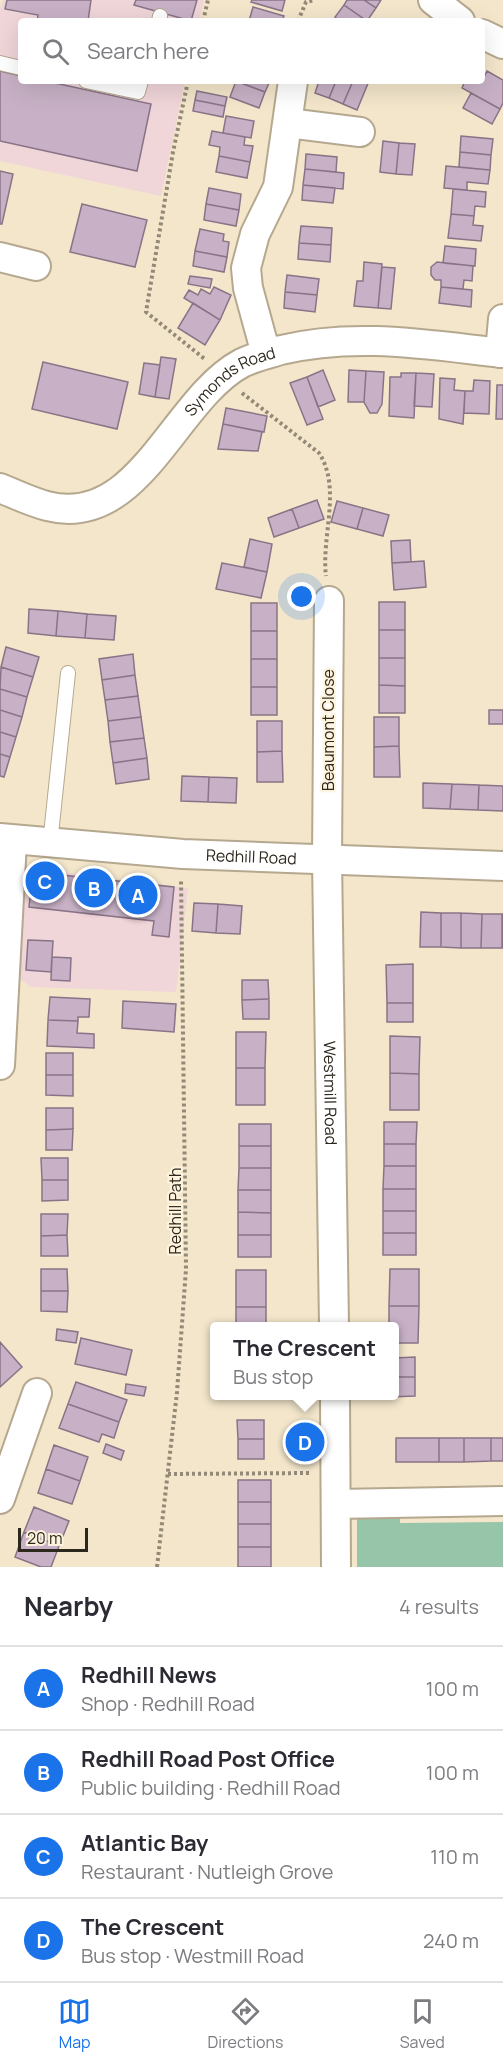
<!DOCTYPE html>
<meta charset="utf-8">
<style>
:root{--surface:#fff;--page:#f2f2f3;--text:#2b2b33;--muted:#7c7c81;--line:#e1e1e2;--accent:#1a73e8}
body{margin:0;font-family:Manrope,sans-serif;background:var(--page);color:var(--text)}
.scale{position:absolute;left:18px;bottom:15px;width:70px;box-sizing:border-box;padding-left:6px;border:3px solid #2d281e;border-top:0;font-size:16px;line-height:21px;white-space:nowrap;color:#2d281e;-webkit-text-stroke:4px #fef3dd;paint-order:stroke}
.you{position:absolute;left:302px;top:597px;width:21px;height:21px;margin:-15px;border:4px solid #fff;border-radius:50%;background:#1a73e8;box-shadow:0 0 0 9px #1a73e833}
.badge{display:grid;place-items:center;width:39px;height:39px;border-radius:50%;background:var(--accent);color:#fff;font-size:20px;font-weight:700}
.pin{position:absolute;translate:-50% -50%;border:3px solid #fff;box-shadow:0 2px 6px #0006}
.popup{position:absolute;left:210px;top:1322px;width:189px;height:78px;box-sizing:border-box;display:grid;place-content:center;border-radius:6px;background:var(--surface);filter:drop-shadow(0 2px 4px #0005);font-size:20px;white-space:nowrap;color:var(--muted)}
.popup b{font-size:22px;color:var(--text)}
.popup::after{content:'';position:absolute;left:50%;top:100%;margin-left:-12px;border:12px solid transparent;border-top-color:var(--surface)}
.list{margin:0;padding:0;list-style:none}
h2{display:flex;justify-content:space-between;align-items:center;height:78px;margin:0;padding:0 24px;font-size:26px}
h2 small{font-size:20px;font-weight:400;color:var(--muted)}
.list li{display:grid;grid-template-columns:39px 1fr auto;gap:18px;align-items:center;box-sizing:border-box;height:84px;padding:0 24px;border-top:2px solid var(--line)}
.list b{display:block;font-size:22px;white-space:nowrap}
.list p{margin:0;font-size:20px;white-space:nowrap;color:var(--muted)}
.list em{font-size:20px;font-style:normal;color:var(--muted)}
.icon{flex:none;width:33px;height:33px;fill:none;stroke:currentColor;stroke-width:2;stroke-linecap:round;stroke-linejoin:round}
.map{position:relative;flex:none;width:503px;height:1567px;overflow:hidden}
.search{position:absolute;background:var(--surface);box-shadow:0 6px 24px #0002;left:18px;right:18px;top:18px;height:66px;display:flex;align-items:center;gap:15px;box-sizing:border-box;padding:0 21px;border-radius:6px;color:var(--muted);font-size:22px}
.sheet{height:414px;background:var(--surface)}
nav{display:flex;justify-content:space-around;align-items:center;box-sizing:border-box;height:84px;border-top:2px solid var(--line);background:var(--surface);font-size:16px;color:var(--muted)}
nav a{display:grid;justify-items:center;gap:3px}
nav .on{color:var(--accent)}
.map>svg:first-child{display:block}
.commercial{fill:#f0d5d9}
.green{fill:#96c5a9}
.building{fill:#c8b1c6;stroke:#897487;stroke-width:1.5}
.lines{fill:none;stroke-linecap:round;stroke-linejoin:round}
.service-casing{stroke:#b5a88f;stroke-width:16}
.minor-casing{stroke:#b5a88f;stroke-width:32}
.path{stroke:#938977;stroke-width:4;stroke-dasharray:3 3;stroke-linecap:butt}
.service{stroke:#fff;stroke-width:14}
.minor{stroke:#fff;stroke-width:28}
.labels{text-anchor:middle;stroke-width:4.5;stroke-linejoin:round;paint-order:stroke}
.street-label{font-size:16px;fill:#2d281e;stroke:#fef3dd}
</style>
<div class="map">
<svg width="503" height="1567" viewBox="0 0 503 1567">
<rect width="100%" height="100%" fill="#f3e6cb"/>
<path class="commercial" d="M 3,0 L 204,0 L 199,21 L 21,21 L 21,81 L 185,81 L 161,196 L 0,161 L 0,9 Z
M 0,865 L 188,888 L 176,992 L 31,987 L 0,965 Z"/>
<path class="green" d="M 400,1502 L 400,1523 L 503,1522 L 503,1567 L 357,1567 L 357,1509 Z"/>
<path class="building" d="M 7,0 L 91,0 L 88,21 L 37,21 L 38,15 L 5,9 Z
M 136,0 L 197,0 L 191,21 L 134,5 Z
M 252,0 L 285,0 L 282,11 L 251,2 Z
M 347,0 L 364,0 L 376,8 L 367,21 L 344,5 Z
M 364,0 L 381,0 L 376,8 Z
M 344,5 L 367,21 L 340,21 L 335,17 Z
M 253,7 L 284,16 L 282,21 L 249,21 Z
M 0,71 L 21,76 L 21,81 L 46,81 L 151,104 L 137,171 L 0,141 Z
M 487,71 L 503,80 L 503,103 L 500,109 L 462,88 L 465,81 L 482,81 Z
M 236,81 L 265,92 L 259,108 L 230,97 Z
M 236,81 L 270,81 L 265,92 Z
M 319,81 L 336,81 L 329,98 L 315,93 Z
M 336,81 L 353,81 L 343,104 L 329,98 Z
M 353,81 L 369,81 L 357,110 L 343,104 Z
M 197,91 L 227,97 L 225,106 L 195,100 Z
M 471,93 L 500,109 L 492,124 L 463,108 Z
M 195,100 L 225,106 L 223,117 L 193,111 Z
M 226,116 L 254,121 L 251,138 L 223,133 Z
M 212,131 L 245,137 L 244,145 L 253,146 L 250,162 L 219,156 L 220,147 L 209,145 Z
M 461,136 L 493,139 L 491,155 L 460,152 Z
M 383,141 L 399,143 L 396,174 L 380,172 Z
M 399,143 L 415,144 L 412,175 L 396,174 Z
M 460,152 L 491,155 L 490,170 L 459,167 Z
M 306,154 L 337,157 L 336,172 L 305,169 Z
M 219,156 L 250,162 L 247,178 L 216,172 Z
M 446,166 L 490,170 L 488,184 L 467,182 L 467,190 L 444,188 Z
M 305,169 L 344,173 L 343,189 L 303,185 Z
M 0,171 L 13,174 L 2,224 L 0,224 Z
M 303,185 L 335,188 L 333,203 L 302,200 Z
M 209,188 L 241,194 L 239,210 L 206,204 Z
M 453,189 L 486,192 L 485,207 L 475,206 L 474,216 L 451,214 Z
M 82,204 L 147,220 L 135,267 L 70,252 Z
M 206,204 L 239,210 L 236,226 L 204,220 Z
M 451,214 L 474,216 L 473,225 L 483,226 L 481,241 L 448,238 Z
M 301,226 L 332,228 L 331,245 L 299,243 Z
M 200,229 L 224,234 L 223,241 L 229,242 L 227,257 L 195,251 Z
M 299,243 L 331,245 L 330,262 L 298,259 Z
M 445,246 L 476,249 L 475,266 L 443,263 Z
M 195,251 L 227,257 L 224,272 L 193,266 Z
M 364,262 L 382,264 L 378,308 L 354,306 L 357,281 L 363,281 Z
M 437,262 L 473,266 L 472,281 L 464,280 L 463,289 L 441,287 L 441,280 L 435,280 L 431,275 L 431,267 Z
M 382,267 L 395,268 L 391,309 L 378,308 Z
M 287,275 L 319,279 L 317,295 L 285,292 Z
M 190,276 L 212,279 L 210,288 L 188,284 Z
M 214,287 L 231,295 L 220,320 L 184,298 L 189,290 L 198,295 L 201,289 L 210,294 Z
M 441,287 L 472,290 L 471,307 L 439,303 Z
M 285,292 L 317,295 L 315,312 L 284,308 Z
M 193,303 L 220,320 L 205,345 L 178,328 Z
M 161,357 L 176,359 L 169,399 L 155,397 Z
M 43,362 L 128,382 L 117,429 L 32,409 Z
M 144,363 L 160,365 L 155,397 L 139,394 Z
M 323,370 L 335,400 L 318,407 L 307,377 Z
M 349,370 L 366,371 L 364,402 L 348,402 Z
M 366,371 L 384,372 L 382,404 L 377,413 L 370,413 L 364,402 Z
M 401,373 L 416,373 L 414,418 L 389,416 L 390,377 L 401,377 Z
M 416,373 L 434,374 L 432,407 L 414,406 Z
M 307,377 L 323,419 L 307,425 L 290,383 Z
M 440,378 L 455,379 L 454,390 L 465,391 L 463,424 L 439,419 Z
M 474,380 L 490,381 L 489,414 L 464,413 L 465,391 L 473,391 Z
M 497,385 L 503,385 L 503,419 L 496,419 Z
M 226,408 L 267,416 L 264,432 L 223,424 Z
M 223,424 L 262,432 L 258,451 L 218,449 Z
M 317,500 L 324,519 L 299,528 L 292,509 Z
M 337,501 L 363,508 L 357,529 L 331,522 Z
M 363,508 L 389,515 L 383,536 L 357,529 Z
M 292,509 L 299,528 L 274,537 L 268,518 Z
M 250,539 L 272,544 L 267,572 L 244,567 Z
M 410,540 L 411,562 L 392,563 L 391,541 Z
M 424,561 L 426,587 L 394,590 L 392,563 Z
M 222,563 L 267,572 L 261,598 L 216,589 Z
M 379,602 L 405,602 L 405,630 L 379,630 Z
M 251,603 L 277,603 L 277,631 L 251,631 Z
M 29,609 L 58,611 L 56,636 L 28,633 Z
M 58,611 L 87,614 L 85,638 L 56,636 Z
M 87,614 L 116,616 L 114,640 L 85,638 Z
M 379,630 L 405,630 L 405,658 L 379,658 Z
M 251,631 L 277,631 L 277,659 L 251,659 Z
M 6,647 L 39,657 L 33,677 L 1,667 Z
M 133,654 L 135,675 L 102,680 L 99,659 Z
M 379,658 L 405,658 L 405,686 L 379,685 Z
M 251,659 L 277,659 L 277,687 L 251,687 Z
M 1,667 L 33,677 L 27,697 L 0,689 Z
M 135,675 L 138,696 L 105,700 L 102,680 Z
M 379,685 L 405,686 L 405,713 L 379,713 Z
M 251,687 L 277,687 L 277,715 L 251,715 Z
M 0,689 L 27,697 L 22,717 L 0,710 Z
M 138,696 L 141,717 L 108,721 L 105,700 Z
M 0,710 L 22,717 L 16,737 L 0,732 Z
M 489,710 L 503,710 L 503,724 L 489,724 Z
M 141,717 L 144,738 L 110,742 L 108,721 Z
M 374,717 L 399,717 L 399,746 L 374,747 Z
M 257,721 L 282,721 L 282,751 L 257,752 Z
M 0,732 L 16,737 L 10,757 L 0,754 Z
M 144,738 L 147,758 L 113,763 L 110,742 Z
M 399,746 L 400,777 L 374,777 L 374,747 Z
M 282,751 L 283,782 L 257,782 L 257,752 Z
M 0,754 L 10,757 L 4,777 L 0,776 Z
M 147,758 L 149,779 L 116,784 L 113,763 Z
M 182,776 L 209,777 L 208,802 L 181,801 Z
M 209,777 L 237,778 L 236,803 L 208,802 Z
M 423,783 L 452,784 L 450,809 L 423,808 Z
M 452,784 L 479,785 L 478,810 L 450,809 Z
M 479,785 L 503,786 L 503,811 L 478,810 Z
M 33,872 L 174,887 L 169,937 L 152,935 L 154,921 L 29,907 Z
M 194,903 L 218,904 L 216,933 L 192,931 Z
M 218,904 L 242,906 L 240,934 L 216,933 Z
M 421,912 L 441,913 L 441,947 L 420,947 Z
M 441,913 L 461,913 L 461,948 L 441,947 Z
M 461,913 L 482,914 L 481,948 L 461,948 Z
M 482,914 L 502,914 L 502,948 L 481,948 Z
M 502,914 L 503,914 L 503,948 L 502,948 Z
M 28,940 L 53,941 L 51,972 L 26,970 Z
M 52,957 L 71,958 L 70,981 L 51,980 Z
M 413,964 L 413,1003 L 387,1003 L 386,965 Z
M 242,980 L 268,980 L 269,999 L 242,1000 Z
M 50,997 L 90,999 L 89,1017 L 78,1017 L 78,1021 L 48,1020 Z
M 269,999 L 269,1019 L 243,1019 L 242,1000 Z
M 123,1001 L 176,1004 L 174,1032 L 122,1028 Z
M 387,1003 L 413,1003 L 413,1022 L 387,1022 Z
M 48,1020 L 78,1021 L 77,1033 L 94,1034 L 94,1048 L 47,1046 Z
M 236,1032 L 266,1032 L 265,1068 L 236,1068 Z
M 390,1036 L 420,1037 L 419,1074 L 390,1073 Z
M 46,1053 L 73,1053 L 73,1075 L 46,1075 Z
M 236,1068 L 265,1068 L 265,1105 L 236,1105 Z
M 390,1073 L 419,1074 L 419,1110 L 390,1110 Z
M 46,1075 L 73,1075 L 73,1096 L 46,1095 Z
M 46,1108 L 73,1108 L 73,1129 L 46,1130 Z
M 384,1122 L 417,1122 L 416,1144 L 384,1144 Z
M 239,1124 L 271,1124 L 271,1146 L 239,1146 Z
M 73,1129 L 72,1150 L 46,1150 L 46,1130 Z
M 384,1144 L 416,1144 L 416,1166 L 384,1166 Z
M 239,1146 L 271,1146 L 271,1168 L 239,1168 Z
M 41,1158 L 68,1158 L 68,1180 L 42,1180 Z
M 384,1166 L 416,1166 L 416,1189 L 383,1189 Z
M 239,1168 L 271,1168 L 271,1190 L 238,1190 Z
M 42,1180 L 68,1180 L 68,1200 L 42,1201 Z
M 383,1189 L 416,1189 L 416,1211 L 383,1211 Z
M 238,1190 L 271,1190 L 271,1213 L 238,1212 Z
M 383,1211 L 416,1211 L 416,1233 L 383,1233 Z
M 238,1212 L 271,1213 L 271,1235 L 238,1235 Z
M 41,1214 L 68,1214 L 67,1235 L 41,1236 Z
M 383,1233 L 416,1233 L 416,1255 L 383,1255 Z
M 67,1235 L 68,1256 L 41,1256 L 41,1236 Z
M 238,1235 L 271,1235 L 271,1257 L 238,1257 Z
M 41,1269 L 67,1269 L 68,1291 L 41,1291 Z
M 390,1269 L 419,1269 L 419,1306 L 389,1306 Z
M 236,1270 L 266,1270 L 266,1307 L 236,1307 Z
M 41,1291 L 68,1291 L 67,1312 L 41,1311 Z
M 389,1306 L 419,1306 L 418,1343 L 395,1343 L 395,1326 L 389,1326 Z
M 236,1307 L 266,1307 L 266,1326 L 236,1326 Z
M 57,1329 L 78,1332 L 76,1343 L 56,1340 Z
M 81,1338 L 132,1350 L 126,1375 L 75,1364 Z
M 0,1342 L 22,1367 L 0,1387 Z
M 415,1357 L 415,1377 L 395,1377 L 395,1358 Z
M 395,1377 L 415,1377 L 415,1396 L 389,1397 L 395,1396 Z
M 76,1382 L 127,1400 L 119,1422 L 68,1404 Z
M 126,1384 L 146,1387 L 144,1396 L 125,1393 Z
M 243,1396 L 270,1396 L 270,1397 L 244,1397 Z
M 68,1404 L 119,1422 L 114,1438 L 102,1434 L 99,1442 L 59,1428 Z
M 237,1420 L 264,1420 L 264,1439 L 238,1439 Z
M 396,1438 L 439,1438 L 439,1462 L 396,1462 Z
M 439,1438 L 464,1438 L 464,1462 L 439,1462 Z
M 464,1438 L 491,1438 L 491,1461 L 464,1462 Z
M 491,1438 L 503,1438 L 503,1461 L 491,1461 Z
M 238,1439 L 264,1439 L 264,1459 L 238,1459 Z
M 106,1444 L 124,1451 L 121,1460 L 103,1453 Z
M 54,1445 L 88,1457 L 80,1481 L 46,1469 Z
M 46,1469 L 80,1481 L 72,1504 L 38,1493 Z
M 238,1480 L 271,1480 L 271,1502 L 238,1502 Z
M 238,1502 L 271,1502 L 271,1524 L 238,1524 Z
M 34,1507 L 69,1521 L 59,1546 L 24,1532 Z
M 238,1524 L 271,1524 L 271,1547 L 238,1547 Z
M 24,1532 L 59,1546 L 51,1567 L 41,1567 L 15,1557 Z
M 238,1547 L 271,1547 L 271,1567 L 238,1567 Z"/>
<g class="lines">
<g class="service-casing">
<path id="service" d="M 159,21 L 160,16
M 0,63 L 21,68
M 86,81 L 138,92 L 141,81
M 50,844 L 68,673"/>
</g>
<g class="minor-casing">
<g id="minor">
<path d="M 433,0 L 460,21"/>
<path d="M 482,34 L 503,44"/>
<path d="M 288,123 L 360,132"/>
<path d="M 0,257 L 36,266"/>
<path d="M 500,353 L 503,319"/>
<path d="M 266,354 L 248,288 L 246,268 L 255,234 L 278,187 L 293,81"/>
<path id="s1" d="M 0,488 C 15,494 31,502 47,506 C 139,530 174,399 242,363 C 254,357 268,354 281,350 C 356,332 428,345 503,353"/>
<path id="s2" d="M 329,601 L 327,859 L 334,1326"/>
<path id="s3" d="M 0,838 L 183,854 L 503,866"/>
<path d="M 0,1065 L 12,841"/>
<path d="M 335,1396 L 336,1567"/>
<path d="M 0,1499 L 37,1393"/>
<path d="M 336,1504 L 503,1501"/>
</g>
</g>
<path class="path" d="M 203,21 L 208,0
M 298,21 L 306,2 L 315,0
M 188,81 L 173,152 L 146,312 L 206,360
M 242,393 L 319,453 C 342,488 321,537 326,576
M 168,1474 L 311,1473
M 157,1567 L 177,1392 L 186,1269 L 181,879"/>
<use href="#service" class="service"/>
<use href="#minor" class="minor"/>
</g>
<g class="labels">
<g class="street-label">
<text dy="6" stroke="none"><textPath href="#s1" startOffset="285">Symonds Road</textPath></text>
<text transform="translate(328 730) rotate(-90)" y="6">Beaumont Close</text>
<text dy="6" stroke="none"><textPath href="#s3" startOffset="252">Redhill Road</textPath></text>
<text dy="6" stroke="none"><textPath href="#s2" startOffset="492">Westmill Road</textPath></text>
<text transform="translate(175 1211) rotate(-90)" y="6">Redhill Path</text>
</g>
</g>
</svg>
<div class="scale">20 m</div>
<div class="you"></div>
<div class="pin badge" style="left:138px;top:895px">A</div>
<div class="pin badge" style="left:94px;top:888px">B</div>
<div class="pin badge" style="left:45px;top:881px">C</div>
<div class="pin badge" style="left:305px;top:1442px">D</div>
<div class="popup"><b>The Crescent</b>Bus stop</div>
<div class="search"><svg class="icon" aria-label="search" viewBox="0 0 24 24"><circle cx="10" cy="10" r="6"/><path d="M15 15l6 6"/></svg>Search here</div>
</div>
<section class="sheet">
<h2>Nearby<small>4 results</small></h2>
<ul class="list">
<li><span class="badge">A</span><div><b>Redhill News</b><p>Shop · Redhill Road</p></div><em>100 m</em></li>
<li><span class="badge">B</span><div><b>Redhill Road Post Office</b><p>Public building · Redhill Road</p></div><em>100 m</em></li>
<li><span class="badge">C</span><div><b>Atlantic Bay</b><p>Restaurant · Nutleigh Grove</p></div><em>110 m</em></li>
<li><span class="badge">D</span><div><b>The Crescent</b><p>Bus stop · Westmill Road</p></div><em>240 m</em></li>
</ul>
</section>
<nav>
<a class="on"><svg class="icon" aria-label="map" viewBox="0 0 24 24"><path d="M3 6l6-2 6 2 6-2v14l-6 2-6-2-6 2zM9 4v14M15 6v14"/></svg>Map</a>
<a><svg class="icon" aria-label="directions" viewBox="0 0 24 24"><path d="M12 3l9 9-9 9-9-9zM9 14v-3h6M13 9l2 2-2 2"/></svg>Directions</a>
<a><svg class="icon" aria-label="saved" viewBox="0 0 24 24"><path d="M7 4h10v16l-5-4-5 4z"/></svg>Saved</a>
</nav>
